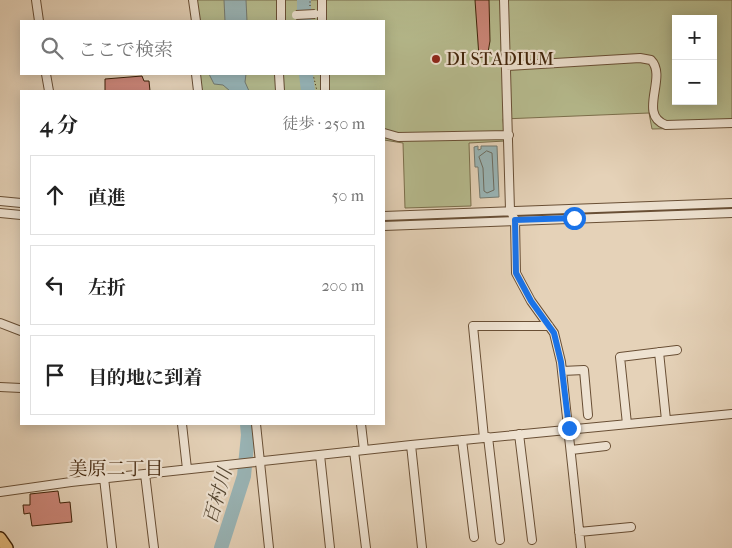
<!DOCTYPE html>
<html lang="ja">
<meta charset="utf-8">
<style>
:root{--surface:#fff;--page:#f6f6f6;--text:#222;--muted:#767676;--line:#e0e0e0}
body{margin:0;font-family:"IM FELL French Canon","Noto Serif JP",serif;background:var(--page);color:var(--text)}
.controls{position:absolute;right:15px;top:15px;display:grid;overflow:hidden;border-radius:0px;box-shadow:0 2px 12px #0003}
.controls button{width:45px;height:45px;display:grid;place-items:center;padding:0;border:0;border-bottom:1px solid var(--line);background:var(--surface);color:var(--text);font:25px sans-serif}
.stop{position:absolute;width:15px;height:15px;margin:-11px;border:4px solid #1a73e8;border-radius:50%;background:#fff}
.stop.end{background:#1a73e8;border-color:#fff;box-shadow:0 1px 5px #0008}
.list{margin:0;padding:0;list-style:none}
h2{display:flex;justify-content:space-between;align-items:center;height:65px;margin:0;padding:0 20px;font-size:21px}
h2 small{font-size:16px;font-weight:400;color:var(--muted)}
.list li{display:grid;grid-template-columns:32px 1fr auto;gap:15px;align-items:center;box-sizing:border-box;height:80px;margin:0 10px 10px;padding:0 10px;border:1px solid var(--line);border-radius:0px}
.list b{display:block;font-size:19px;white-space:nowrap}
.list em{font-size:16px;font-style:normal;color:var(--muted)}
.icon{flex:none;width:28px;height:28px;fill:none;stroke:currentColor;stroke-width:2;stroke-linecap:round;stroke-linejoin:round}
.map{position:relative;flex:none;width:732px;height:548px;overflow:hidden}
.search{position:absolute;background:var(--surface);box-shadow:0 2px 12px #0003;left:20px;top:20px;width:365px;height:55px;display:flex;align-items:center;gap:12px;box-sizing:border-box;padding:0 18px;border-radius:0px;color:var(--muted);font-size:19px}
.panel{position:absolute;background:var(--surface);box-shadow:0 2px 12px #0003;left:20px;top:90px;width:365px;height:335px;border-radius:0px}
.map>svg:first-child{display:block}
.green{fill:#b6bb8e;stroke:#7b6f4c;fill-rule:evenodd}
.water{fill:#99b5b7;stroke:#757b71}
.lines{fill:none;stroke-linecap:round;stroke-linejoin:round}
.shore{stroke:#6c6c60;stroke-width:1}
.river{stroke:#99b5b7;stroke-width:14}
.building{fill:#cb8678;stroke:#402309}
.minor-casing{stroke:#694f35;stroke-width:10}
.highway-casing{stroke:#402309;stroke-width:14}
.path{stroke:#402309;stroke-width:1;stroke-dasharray:1 2.5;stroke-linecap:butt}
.minor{stroke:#eee2d1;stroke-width:8}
.highway{stroke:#e2b97c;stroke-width:11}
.minor-bridge-casing{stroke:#694f35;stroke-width:10;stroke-linecap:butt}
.minor-bridge{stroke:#eee2d1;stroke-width:8}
.route{stroke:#1a73e8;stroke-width:6}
.poi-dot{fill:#8f2418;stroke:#eee2d1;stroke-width:2}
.labels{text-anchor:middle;stroke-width:4.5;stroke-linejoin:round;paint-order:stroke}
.poi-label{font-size:18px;fill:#402309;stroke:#eee2d1;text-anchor:start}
.neighbourhood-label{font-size:19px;fill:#402309;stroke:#eee2d1}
.water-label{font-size:19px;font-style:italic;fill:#564834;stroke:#eee2d1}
</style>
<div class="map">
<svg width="732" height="548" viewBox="0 0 732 548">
<rect width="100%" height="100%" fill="#e5d2b8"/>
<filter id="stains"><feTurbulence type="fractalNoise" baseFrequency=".004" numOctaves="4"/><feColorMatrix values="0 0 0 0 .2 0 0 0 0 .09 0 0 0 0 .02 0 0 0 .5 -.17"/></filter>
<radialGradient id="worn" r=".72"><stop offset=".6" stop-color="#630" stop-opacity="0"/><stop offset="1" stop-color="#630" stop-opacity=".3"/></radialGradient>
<path class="green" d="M 196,0 L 732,0 L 732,127 L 652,129 L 649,113 L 503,119 L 505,141 L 469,143 L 471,206 L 405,208 L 403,143 L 384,140 L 384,91 L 202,91 L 199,74 L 384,74 L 384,21 L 199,21 ZM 676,19 L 713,19 L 713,101 L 676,101 Z"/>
<path class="water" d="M 224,0 L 246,0 L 247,21 L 225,21 Z
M 209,74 L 246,74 L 245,82 L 249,91 L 230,91 L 223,85 L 214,84 Z
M 478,146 L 478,150 L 481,149 L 481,146 L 497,146 L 499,197 L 480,198 L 478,167 L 475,167 L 474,147 Z"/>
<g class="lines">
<path class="shore" d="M 487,151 L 492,153 L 494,190 L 487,193 L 484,191 L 483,168 L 479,157 Z"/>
<path class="river" d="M 304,0 L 304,21
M 306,74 L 308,91
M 221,548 L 244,476 L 248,435 L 247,424"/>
</g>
<path class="building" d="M 475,0 L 489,0 L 490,41 L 487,58 L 479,57 Z
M 142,76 L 144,81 L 149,81 L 150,91 L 105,91 L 105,79 Z
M 58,491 L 60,503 L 70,502 L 72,522 L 32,526 L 30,513 L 24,514 L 23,505 L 30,505 L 30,494 Z"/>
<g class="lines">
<g class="minor-casing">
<path id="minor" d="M 36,0 L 39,21
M 193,0 L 196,21
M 281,0 L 281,21
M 322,0 L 322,21
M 504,0 L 510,210 L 515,220 L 516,273 L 531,301 L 554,333 L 561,362 L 581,548
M 506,66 L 640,58 L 651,60 C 668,77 637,115 666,125 L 732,123
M 46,74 L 49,91
M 196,74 L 198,91
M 279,74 L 280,91
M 325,74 L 325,91
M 384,133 L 398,137 L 509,135
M 0,201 L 21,203
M 0,213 L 21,215
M 384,216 L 732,203
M 384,226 L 732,213
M 0,323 L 21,331
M 659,352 L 666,420
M 562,371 L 584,370 L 588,415
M 0,387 L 21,388
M 182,424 L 187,469
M 256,424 L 269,548
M 361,424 L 364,450
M 627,424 L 620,357 L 677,350
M 519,434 L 532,540
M 488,437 L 500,540
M 484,438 L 473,326 L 549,326
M 462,440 L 474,537
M 411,445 L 422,548
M 571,450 L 606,446
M 354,451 L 366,548
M 320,455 L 330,548
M 145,474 L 154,548
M 104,478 L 112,548
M 0,492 L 71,482 L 411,445 L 732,414
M 579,532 L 631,527"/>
</g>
<g class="highway-casing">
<path id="highway" d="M 0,538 L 7,548"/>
</g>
<path class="path" d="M 310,6 L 310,0
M 313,74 L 317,91"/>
<use href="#minor" class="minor"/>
<use href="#highway" class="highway"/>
<g class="minor-bridge-casing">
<path id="minor-bridge" d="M 296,15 L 315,14"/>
</g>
<use href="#minor-bridge" class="minor-bridge"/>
</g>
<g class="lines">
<path class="route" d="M 569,428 L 561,362 L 554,333 L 531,301 L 516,273 L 515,220 L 574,218"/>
</g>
<circle class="poi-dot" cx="436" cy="59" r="5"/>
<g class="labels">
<g class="poi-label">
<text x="446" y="65">DI STADIUM</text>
</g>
<g class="neighbourhood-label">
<text x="116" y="475">美原二丁目</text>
</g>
<g class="water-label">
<text transform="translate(217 496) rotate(-74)" y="7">百村川</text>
</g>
</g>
<rect width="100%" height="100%" filter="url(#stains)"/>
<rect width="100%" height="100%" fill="url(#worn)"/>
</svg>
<div class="controls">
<button>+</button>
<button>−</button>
</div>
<div class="stop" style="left:574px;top:218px"></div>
<div class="stop end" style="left:569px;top:428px"></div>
<div class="search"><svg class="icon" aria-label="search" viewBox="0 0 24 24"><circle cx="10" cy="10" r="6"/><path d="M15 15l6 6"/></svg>ここで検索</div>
<section class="panel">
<h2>4 分<small>徒歩 · 250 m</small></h2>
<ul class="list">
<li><svg class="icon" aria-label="ahead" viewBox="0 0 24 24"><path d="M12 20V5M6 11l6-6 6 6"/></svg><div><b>直進</b></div><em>50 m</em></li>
<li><svg class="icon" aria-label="left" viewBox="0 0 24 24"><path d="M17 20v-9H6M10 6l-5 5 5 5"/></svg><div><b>左折</b></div><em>200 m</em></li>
<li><svg class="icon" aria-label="arrive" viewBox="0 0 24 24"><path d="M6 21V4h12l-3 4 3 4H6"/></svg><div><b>目的地に到着</b></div></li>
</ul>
</section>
</div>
